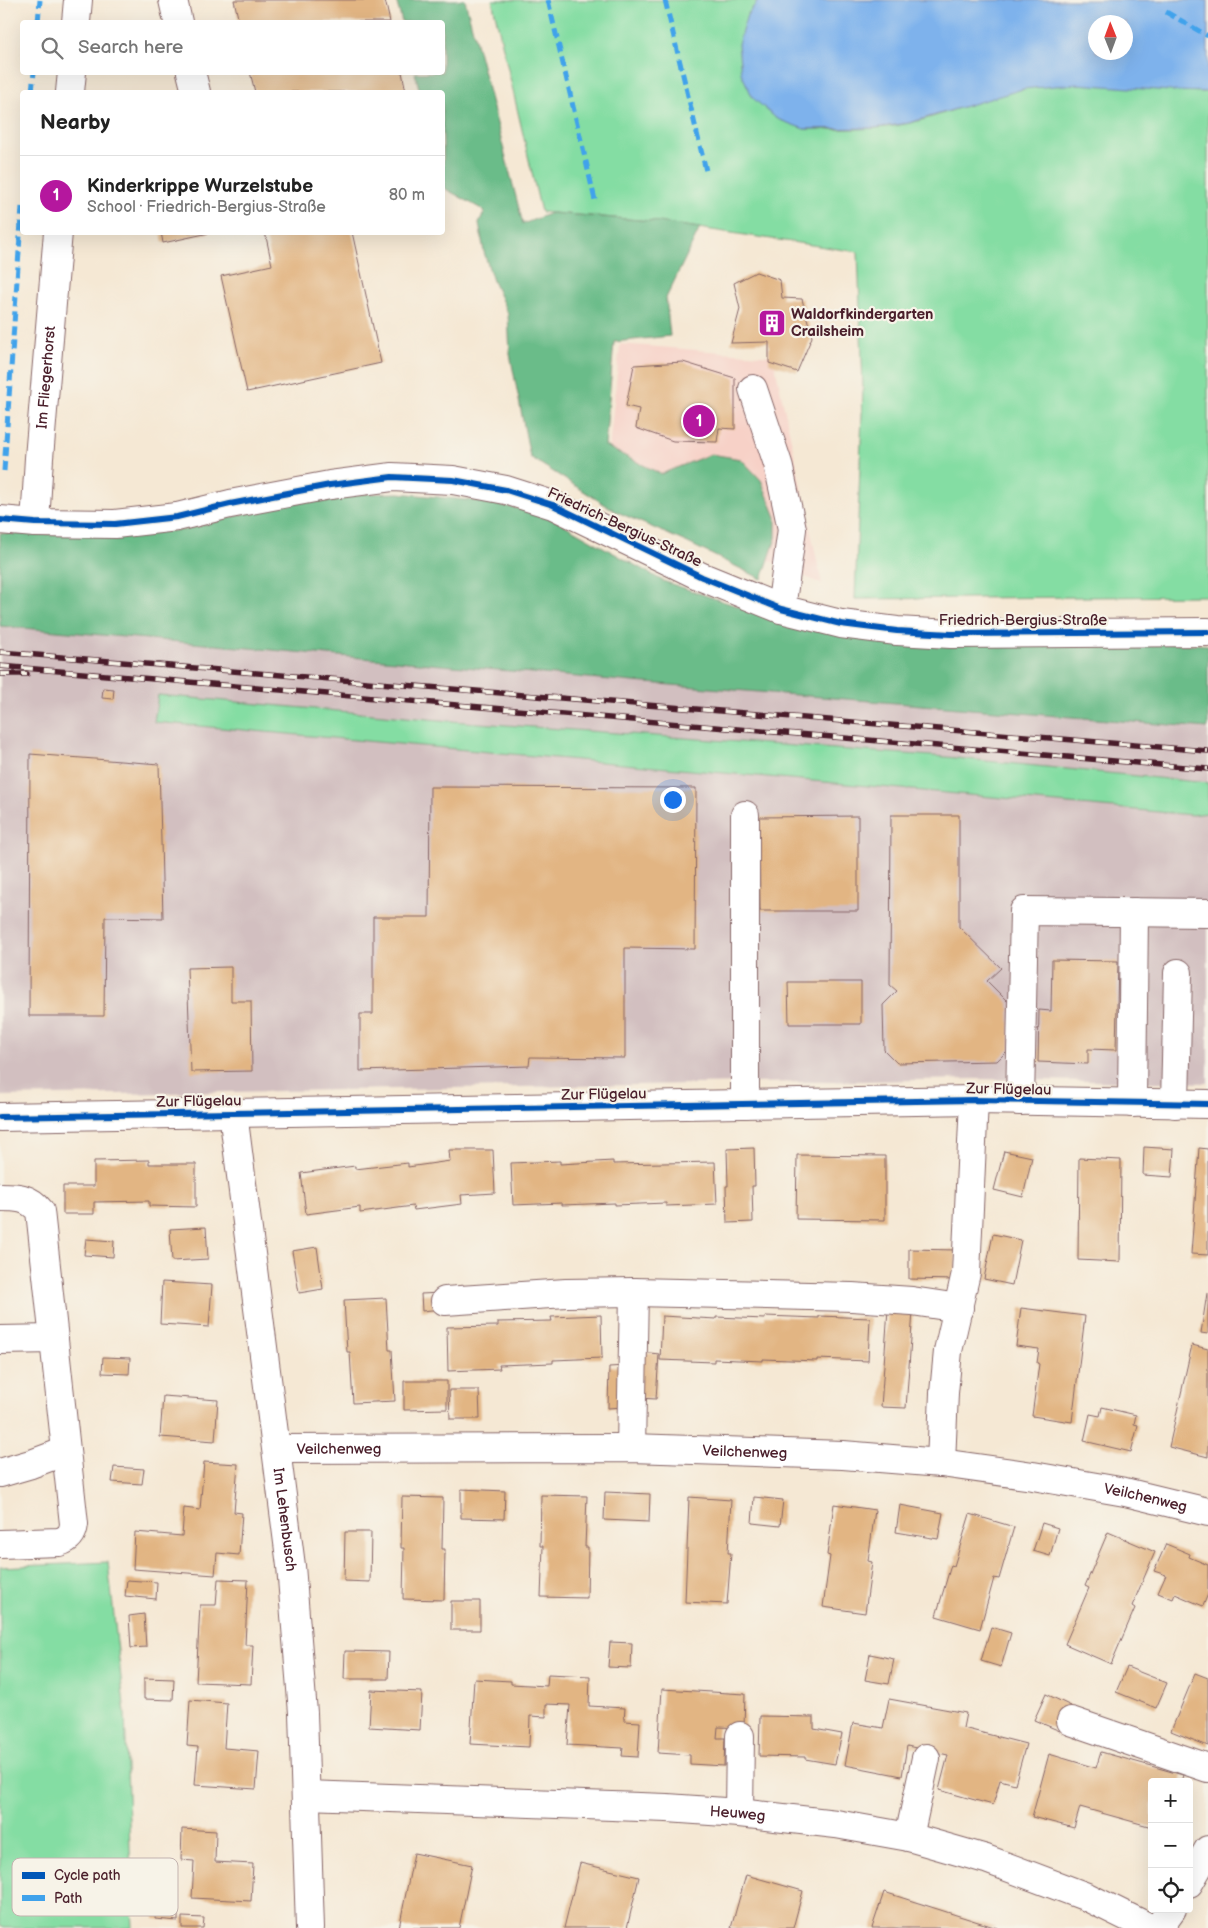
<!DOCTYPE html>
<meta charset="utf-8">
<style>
:root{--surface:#fff;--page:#f2f2f2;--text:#222;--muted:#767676;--line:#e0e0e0;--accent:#b5179e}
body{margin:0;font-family:"Balsamiq Sans",sans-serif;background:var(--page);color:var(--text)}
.controls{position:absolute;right:15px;bottom:15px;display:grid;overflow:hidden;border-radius:5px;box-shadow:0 5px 20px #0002}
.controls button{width:45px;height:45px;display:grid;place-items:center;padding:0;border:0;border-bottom:1px solid var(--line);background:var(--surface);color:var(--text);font:25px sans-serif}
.compass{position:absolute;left:1088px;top:15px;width:45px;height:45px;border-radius:50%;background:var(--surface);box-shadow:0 5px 20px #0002;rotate:359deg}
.you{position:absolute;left:672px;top:799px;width:18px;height:18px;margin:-12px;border:4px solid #fff;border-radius:50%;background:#1a73e8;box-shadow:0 0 0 8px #1a73e833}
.badge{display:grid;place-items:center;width:32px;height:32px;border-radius:50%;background:var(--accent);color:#fff;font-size:16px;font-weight:700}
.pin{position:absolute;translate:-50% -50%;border:2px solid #fff;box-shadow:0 1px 5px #0006}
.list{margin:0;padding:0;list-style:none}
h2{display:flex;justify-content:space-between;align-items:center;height:65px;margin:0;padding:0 20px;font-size:21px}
h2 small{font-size:16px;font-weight:400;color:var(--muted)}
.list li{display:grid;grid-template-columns:32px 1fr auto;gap:15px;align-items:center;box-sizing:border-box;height:80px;padding:0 20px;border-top:1px solid var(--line)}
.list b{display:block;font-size:19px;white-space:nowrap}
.list p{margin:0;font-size:16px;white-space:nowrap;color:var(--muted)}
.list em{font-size:16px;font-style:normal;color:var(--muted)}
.icon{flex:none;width:28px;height:28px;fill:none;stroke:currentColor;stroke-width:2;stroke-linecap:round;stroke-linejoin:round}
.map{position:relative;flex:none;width:1208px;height:1928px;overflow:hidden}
.search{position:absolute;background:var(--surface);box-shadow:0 5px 20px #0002;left:20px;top:20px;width:425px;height:55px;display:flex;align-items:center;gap:12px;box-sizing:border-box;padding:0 18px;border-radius:5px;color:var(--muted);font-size:19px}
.panel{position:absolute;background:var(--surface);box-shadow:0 5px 20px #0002;left:20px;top:90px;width:425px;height:145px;border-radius:5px}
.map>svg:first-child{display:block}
.built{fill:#f7d1c7}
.industrial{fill:#d2bfc0}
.green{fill:#84dda3;stroke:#677e67}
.forest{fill:#6bbc89;stroke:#5a6e5a}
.water{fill:#7eb2ec;stroke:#64688c;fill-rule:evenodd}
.building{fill:#e2b583}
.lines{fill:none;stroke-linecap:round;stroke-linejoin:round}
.minor-casing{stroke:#866566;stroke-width:30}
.minor{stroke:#fff;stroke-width:28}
.rail-casing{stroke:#4a1f2b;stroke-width:5.5}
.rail{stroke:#f7f3e8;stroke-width:4;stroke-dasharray:11;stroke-linecap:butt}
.quiet{stroke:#40a2eb;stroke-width:5;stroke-dasharray:10 5;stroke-linecap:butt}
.cycleway-casing{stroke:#f7f3e8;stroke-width:9}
.cycleway{stroke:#0057b8;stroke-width:6}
.labels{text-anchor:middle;stroke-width:4.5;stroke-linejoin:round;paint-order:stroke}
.poi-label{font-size:15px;font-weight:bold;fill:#4a1f2b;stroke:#f7f3e8;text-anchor:start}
.street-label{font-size:15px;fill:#4a1f2b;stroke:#f7f3e8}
.key{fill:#f7f3e8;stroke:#c3b3af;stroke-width:1}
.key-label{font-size:14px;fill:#4a1f2b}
</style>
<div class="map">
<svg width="1208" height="1928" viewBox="0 0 1208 1928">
<rect width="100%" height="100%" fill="#f7f3e8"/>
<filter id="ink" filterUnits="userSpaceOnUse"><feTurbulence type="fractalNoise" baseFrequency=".02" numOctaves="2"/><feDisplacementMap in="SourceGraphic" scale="10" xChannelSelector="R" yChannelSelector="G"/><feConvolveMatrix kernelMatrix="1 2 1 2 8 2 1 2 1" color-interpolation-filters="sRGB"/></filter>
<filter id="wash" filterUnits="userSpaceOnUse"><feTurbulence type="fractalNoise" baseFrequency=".0096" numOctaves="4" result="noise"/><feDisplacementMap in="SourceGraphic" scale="20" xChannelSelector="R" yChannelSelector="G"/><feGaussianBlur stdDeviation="1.12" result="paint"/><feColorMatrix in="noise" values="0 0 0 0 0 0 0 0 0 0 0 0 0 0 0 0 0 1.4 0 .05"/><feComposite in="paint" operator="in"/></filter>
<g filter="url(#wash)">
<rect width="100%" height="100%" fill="#f5e8d4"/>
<path class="built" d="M 620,344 L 773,356 L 822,584 L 605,487 Z"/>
<path class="industrial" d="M 0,626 L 634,682 L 1208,728 L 1208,783 L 946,757 L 451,721 L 158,696 L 154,722 L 1192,815 L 1208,813 L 1208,1083 L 975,1079 L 0,1096 Z"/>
<path class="green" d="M 492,0 L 759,0 L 747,15 L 804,129 C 839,129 876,131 910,123 C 948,114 984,97 1022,89 C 1079,77 1150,91 1208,92 L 1208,596 L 855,599 L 863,388 L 858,252 L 652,221 L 541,212 Z
M 158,695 L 451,721 L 946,757 L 1208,783 L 1208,813 L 1192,815 L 154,722 Z
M 108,1562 L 125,1714 L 133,1928 L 4,1928 L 0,1926 L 0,1567 Z"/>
<path class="forest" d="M 396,0 L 465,0 L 523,224 L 551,213 L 652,221 L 700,228 L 666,298 L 670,336 L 614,342 L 605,446 L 661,474 L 711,454 L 741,459 L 761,480 L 776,517 L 776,538 L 762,579 L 688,543 L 615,511 L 530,457 L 510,354 L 508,314 L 493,281 L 484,252 L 479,223 L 485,211 L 444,188 L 442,92 L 420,92 L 415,73 L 442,72 L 442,22 L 402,22 Z
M 399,493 L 475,501 L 543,513 L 663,581 L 775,619 L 1208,645 L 1208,728 L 634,682 L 0,626 L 0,533 L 114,535 L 185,530 L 276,505 L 358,494 Z"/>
<path class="water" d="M 759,0 L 1208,0 L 1208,92 L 1170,91 L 1077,84 L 1023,89 L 909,123 L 875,128 L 804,129 L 777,119 L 753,98 L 741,73 L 738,44 L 747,15 ZM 1096,22 L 1126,22 L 1126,52 L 1096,52 Z"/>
<g id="blocks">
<path class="building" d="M 234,0 L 385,0 L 390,22 L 239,22 Z
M 250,72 L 402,72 L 406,92 L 255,92 Z
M 161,232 L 209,232 L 209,233 L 163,243 Z
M 265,232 L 352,232 L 381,363 L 247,392 L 221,276 L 272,265 Z
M 756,272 L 780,280 L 782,298 L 802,299 L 812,337 L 797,372 L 769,363 L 769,342 L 731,343 L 740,309 L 734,283 Z
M 683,362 L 735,378 L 735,429 L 719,428 L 717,442 L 673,441 L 636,428 L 639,409 L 626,406 L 634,365 Z
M 103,688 L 114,689 L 113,699 L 102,698 Z
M 30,754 L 159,764 L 163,918 L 105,917 L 104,1016 L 29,1016 Z
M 430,787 L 696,788 L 695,949 L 625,948 L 625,1058 L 530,1057 L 529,1066 L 360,1071 L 360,1014 L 373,1014 L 373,917 L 429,917 Z
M 891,815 L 959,815 L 959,927 L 1001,968 L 987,981 L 1009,1003 L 1010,1048 L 997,1061 L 897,1063 L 884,1050 L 883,1005 L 897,991 L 890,985 Z
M 858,816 L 858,911 L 760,911 L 759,817 Z
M 1052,960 L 1118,961 L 1116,1050 L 1088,1049 L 1088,1064 L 1038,1062 L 1039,1010 L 1051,1011 Z
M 231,967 L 231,1001 L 251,1001 L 252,1071 L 191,1072 L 187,968 Z
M 788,982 L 861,982 L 861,1024 L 789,1024 Z
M 1144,1147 L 1174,1149 L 1172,1177 L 1143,1175 Z
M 754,1148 L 755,1186 L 752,1186 L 753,1222 L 727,1223 L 726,1186 L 728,1186 L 727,1149 Z
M 1199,1148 L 1208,1149 L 1208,1255 L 1191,1254 Z
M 449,1150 L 493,1150 L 495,1193 L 461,1195 L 462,1204 L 414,1210 L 413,1206 L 360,1213 L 360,1207 L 306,1214 L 301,1173 L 355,1166 L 355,1169 L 408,1163 L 408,1167 L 450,1161 Z
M 1004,1151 L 1032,1157 L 1023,1197 L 994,1190 Z
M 797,1155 L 885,1156 L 885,1220 L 796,1219 Z
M 1079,1158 L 1121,1160 L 1120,1262 L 1078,1260 Z
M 149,1160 L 149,1164 L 196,1164 L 196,1207 L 149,1206 L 149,1201 L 94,1202 L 94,1214 L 63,1214 L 63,1186 L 94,1186 L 94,1161 Z
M 560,1161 L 560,1164 L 613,1161 L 613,1164 L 715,1162 L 717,1204 L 666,1206 L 666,1203 L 615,1205 L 615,1203 L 562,1205 L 562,1203 L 513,1205 L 511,1163 Z
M 206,1227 L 208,1259 L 172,1261 L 170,1229 Z
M 993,1234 L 1021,1240 L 1012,1285 L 984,1279 Z
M 86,1239 L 114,1241 L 113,1257 L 84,1255 Z
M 317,1247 L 323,1289 L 299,1293 L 292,1251 Z
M 909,1249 L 956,1250 L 956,1280 L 909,1279 Z
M 162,1282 L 212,1285 L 209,1327 L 160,1324 Z
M 440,1293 L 441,1309 L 422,1311 L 421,1294 Z
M 1207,1293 L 1208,1293 L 1208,1334 L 1201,1333 Z
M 386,1298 L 389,1350 L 392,1350 L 395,1401 L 353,1403 L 350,1352 L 347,1352 L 344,1300 Z
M 1021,1308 L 1085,1316 L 1072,1422 L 1032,1416 L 1039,1364 L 1037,1363 L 1039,1349 L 1016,1346 Z
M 888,1309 L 913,1311 L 906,1408 L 881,1407 Z
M 601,1315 L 602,1358 L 553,1360 L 553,1363 L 499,1365 L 500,1369 L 448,1371 L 447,1327 L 498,1326 L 498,1322 L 552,1321 L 551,1317 Z
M 662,1316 L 716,1319 L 716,1317 L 765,1319 L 765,1316 L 819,1318 L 819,1316 L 870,1318 L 868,1361 L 817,1359 L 817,1361 L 763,1359 L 763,1361 L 714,1359 L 714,1362 L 660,1360 Z
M 1192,1345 L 1208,1349 L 1208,1457 L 1169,1447 Z
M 641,1352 L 659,1354 L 656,1399 L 638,1398 Z
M 103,1357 L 130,1358 L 129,1374 L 102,1373 Z
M 625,1366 L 624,1407 L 608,1408 L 609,1367 Z
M 404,1381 L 447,1381 L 447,1409 L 404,1410 Z
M 449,1390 L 479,1390 L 480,1419 L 450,1419 Z
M 163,1396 L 218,1400 L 215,1441 L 160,1437 Z
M 1102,1407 L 1136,1415 L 1134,1424 L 1138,1425 L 1131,1452 L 1084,1441 L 1090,1414 L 1100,1416 Z
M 204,1462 L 238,1464 L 234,1512 L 242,1513 L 239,1555 L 217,1553 L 215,1575 L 133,1569 L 135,1532 L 182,1536 L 184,1508 L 200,1510 Z
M 114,1467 L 144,1469 L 142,1484 L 112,1482 Z
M 461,1489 L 505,1491 L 504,1519 L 461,1518 Z
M 605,1492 L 650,1494 L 649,1522 L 604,1520 Z
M 541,1495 L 587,1496 L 585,1547 L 588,1547 L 587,1598 L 541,1597 L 543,1546 L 540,1546 Z
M 402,1497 L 443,1498 L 442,1549 L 445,1549 L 444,1600 L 403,1599 L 404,1548 L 401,1548 Z
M 689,1497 L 731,1500 L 728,1553 L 731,1553 L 727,1604 L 685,1602 Z
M 754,1497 L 783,1500 L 780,1526 L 752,1523 Z
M 834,1504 L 875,1510 L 868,1561 L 872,1562 L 865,1613 L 823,1607 L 830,1556 L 827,1555 Z
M 900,1505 L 943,1513 L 938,1539 L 896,1532 Z
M 970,1514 L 1014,1527 L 999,1579 L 994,1578 L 980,1629 L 936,1616 L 951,1565 L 954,1566 Z
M 1042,1523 L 1058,1528 L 1050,1556 L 1033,1551 Z
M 345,1532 L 371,1532 L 370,1582 L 344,1581 Z
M 1108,1532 L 1155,1552 L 1132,1606 L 1135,1608 L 1111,1664 L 1065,1644 L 1089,1588 L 1085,1586 Z
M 1166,1544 L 1190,1554 L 1189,1557 L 1208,1565 L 1208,1594 L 1203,1606 L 1175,1594 L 1173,1599 L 1158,1593 L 1166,1575 L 1154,1571 Z
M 218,1579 L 248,1580 L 245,1645 L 253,1645 L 251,1684 L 196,1682 L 200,1605 L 216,1605 Z
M 127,1580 L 157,1582 L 156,1599 L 125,1596 Z
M 451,1601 L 480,1601 L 480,1630 L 451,1630 Z
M 144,1614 L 146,1647 L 131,1648 L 129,1616 Z
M 991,1627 L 1011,1633 L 1001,1667 L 981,1661 Z
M 610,1642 L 632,1643 L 631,1668 L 608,1667 Z
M 345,1651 L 389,1652 L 388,1679 L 344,1679 Z
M 870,1654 L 894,1659 L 889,1684 L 865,1680 Z
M 1127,1667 L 1167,1683 L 1156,1708 L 1116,1692 Z
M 1195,1673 L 1208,1678 L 1208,1746 L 1171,1731 Z
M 548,1674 L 590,1676 L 589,1706 L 625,1708 L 624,1721 L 640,1722 L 638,1757 L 622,1756 L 623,1748 L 567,1745 L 570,1705 L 546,1704 L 546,1717 L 530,1716 L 529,1747 L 470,1744 L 474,1679 L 511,1681 L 511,1684 L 547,1686 Z
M 144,1678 L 174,1679 L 173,1700 L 144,1699 Z
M 662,1689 L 745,1694 L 744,1728 L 718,1727 L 717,1738 L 725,1738 L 724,1766 L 690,1764 L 690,1755 L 658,1753 Z
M 371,1690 L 422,1692 L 420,1730 L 369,1727 Z
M 1046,1694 L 1071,1706 L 1060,1731 L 1034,1720 Z
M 889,1699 L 966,1713 L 963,1728 L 1026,1744 L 1015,1784 L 1000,1780 L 993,1805 L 939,1790 L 948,1755 L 907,1746 L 902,1776 L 845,1765 L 853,1723 L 883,1728 Z
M 190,1700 L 227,1703 L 224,1748 L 259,1751 L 256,1789 L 195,1785 L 198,1747 L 187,1746 Z
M 760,1716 L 814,1717 L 814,1729 L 842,1734 L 835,1764 L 805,1759 L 805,1757 L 759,1756 Z
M 1101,1752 L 1183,1775 L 1181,1782 L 1152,1782 L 1152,1827 L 1080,1807 L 1074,1828 L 1032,1817 L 1049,1754 L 1096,1768 Z
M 182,1829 L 216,1831 L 215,1862 L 253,1864 L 251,1901 L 192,1898 L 194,1861 L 181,1860 Z
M 414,1853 L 472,1865 L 459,1928 L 399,1928 Z
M 580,1863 L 639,1877 L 627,1928 L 564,1928 Z
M 746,1875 L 803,1891 L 793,1928 L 731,1928 Z
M 884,1892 L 997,1928 L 872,1928 Z
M 156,1905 L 178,1905 L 178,1921 L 155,1919 Z
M 182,1917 L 204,1918 L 203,1928 L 182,1928 Z"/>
</g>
</g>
<g filter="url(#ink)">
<use href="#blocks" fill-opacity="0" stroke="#866566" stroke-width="1"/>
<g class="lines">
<g class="minor-casing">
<g id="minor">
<path d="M 173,0 L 178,22"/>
<path d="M 76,22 L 78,0"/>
<path d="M 191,72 L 196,92"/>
<path d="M 70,92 L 72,72"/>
<path d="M 753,389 L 778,464 L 792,529 L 781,609"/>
<path d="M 0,520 L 35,523 L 115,524 L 177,517 L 230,504 L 330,485 L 392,477 L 453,480 L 506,490 L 553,505 L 702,577 L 781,609 L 841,624 L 897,631 L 951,634 L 1208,632"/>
<path id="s1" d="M 35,523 L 39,458 L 58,232"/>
<path d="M 1020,1101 L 1024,911 L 1208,913"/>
<path d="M 1132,1103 L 1134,912"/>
<path d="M 745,1104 L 745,815"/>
<path d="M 1175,1104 L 1178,973"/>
<path id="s2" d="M 233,1113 L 291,1566 L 303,1713 L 310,1928"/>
<path d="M 0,1117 L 974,1100 L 1208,1104"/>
<path d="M 0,1197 C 17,1197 29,1197 40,1211 L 74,1524 C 73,1534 69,1539 59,1542 L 0,1544"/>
<path d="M 445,1301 L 566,1293 L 634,1292 L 852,1297 L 912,1301 L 959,1308"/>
<path d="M 0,1340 L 54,1339"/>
<path d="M 631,1448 L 634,1292"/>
<path id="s3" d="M 277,1449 L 631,1448 L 843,1455 L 941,1463 L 1033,1476 L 1125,1492 L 1208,1512"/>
<path d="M 941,1463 L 944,1393 L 948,1351 L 966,1273 L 974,1100"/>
<path d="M 0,1473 L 31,1464 L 66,1451"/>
<path d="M 1071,1721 L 1208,1768"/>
<path id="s4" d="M 306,1795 L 667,1808 L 739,1813 L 836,1824 L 909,1837 L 986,1859 L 1087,1897 L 1150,1928"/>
<path d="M 739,1813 L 740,1736"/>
<path d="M 909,1837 L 926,1758"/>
<path d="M 1189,1883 L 1208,1850"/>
<path d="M 1158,1928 L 1172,1909"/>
</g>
</g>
<use href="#minor" class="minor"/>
<g class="rail-casing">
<path id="rail" d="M 0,652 L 1208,751
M 0,666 L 1208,769
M 0,674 L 27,674"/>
</g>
<use href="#rail" class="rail"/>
<path class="quiet" d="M 548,0 L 595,200
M 665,0 L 707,175
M 1166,12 L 1208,36
M 38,22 L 40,0
M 32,92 L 34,72
M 4,471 L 22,207"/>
<g class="cycleway-casing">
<path id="cycleway" d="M 0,520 L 35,523 L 115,524 L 177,517 L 230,504 L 330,485 L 392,477 L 453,480 L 506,490 L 553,505 L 702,577 L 781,609 L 841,624 L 897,631 L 951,634 L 1208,632
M 0,1117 L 974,1100 L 1208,1104"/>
</g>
<use href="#cycleway" class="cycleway"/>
</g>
</g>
<defs>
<g id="building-square" transform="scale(1.4375)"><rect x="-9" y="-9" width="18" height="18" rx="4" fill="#b5179e" stroke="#f7f3e8"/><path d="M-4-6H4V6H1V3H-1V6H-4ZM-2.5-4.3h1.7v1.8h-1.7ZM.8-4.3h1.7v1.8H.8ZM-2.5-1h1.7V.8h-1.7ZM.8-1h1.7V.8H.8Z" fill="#fff"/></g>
</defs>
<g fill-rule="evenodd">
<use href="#building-square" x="772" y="323"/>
</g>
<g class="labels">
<g class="poi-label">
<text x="791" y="319">Waldorfkindergarten<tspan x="791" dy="17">Crailsheim</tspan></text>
</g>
<g class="street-label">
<text dy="5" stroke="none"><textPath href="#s1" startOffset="146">Im Fliegerhorst</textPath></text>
<text transform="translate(625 527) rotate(25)" y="5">Friedrich-Bergius-Straße</text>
<text x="1023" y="625">Friedrich-Bergius-Straße</text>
<text transform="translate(1009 1089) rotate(1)" y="5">Zur Flügelau</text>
<text transform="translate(604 1094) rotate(-1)" y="5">Zur Flügelau</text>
<text transform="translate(199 1101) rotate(-1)" y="5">Zur Flügelau</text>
<text dy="5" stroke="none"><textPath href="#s3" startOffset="62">Veilchenweg</textPath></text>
<text dy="5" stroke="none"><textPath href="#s3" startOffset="468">Veilchenweg</textPath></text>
<text dy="5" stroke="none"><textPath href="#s3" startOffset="872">Veilchenweg</textPath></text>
<text dy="5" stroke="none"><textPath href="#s2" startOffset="410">Im Lehenbusch</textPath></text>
<text dy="5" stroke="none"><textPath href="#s4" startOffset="432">Heuweg</textPath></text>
</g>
</g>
<rect x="12" y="1858" width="166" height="58" rx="8" class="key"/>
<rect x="22" y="1872" width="23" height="7" fill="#0057b8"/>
<rect x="22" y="1895" width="23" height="6" fill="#40a2eb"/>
<g class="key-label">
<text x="54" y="1880">Cycle path</text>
<text x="54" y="1903">Path</text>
</g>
</svg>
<div class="controls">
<button>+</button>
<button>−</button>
<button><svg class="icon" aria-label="locate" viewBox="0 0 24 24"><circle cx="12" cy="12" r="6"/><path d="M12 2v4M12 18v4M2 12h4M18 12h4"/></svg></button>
</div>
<svg class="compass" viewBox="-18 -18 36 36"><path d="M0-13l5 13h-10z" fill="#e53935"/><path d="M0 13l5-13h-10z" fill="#767676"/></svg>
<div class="you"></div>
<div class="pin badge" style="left:699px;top:421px">1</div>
<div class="search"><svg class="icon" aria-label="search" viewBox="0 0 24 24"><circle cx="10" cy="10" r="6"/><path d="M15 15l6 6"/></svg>Search here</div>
<section class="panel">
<h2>Nearby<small></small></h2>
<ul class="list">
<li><span class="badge">1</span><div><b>Kinderkrippe Wurzelstube</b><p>School · Friedrich-Bergius-Straße</p></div><em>80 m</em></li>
</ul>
</section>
</div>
